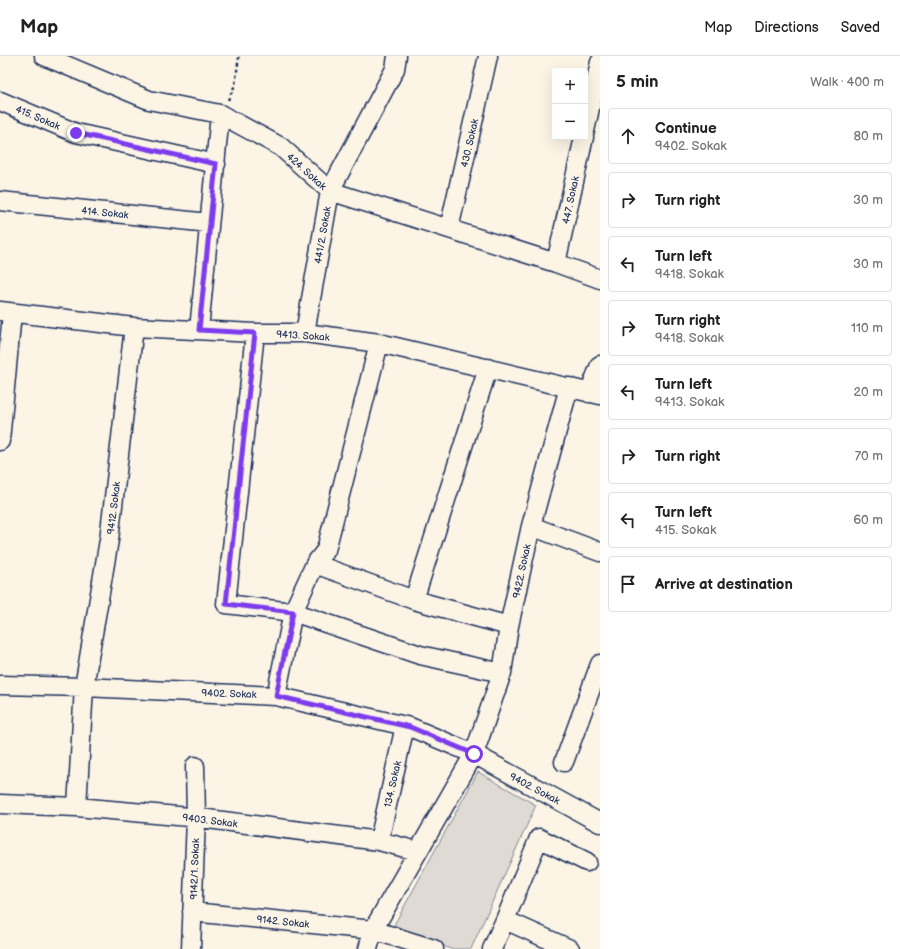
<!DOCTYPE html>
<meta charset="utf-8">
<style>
:root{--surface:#fff;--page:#f6f6f6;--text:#222;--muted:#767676;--line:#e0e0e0}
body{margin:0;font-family:"Balsamiq Sans",sans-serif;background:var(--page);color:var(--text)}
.controls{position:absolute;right:12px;top:12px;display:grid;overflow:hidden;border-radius:4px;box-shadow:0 4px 16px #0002}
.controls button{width:36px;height:36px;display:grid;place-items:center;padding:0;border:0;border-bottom:1px solid var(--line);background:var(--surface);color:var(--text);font:20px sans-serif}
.stop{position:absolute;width:12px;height:12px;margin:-9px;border:3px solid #7c3aed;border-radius:50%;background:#fff}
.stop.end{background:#7c3aed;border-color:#fff;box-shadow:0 1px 4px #0008}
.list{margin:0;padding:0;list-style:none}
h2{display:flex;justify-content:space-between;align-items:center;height:52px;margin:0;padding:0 16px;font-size:17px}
h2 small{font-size:13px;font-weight:400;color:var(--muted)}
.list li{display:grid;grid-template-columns:26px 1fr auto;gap:12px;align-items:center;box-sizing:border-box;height:56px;margin:0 8px 8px;padding:0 8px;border:1px solid var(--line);border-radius:4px}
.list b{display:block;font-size:15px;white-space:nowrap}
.list p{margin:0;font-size:13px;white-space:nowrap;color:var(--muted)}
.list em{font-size:13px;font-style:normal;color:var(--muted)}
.icon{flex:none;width:22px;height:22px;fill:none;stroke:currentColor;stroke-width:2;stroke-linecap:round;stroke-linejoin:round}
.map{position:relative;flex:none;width:600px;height:893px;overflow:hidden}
header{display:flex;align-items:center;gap:24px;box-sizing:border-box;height:56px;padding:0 20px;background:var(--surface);border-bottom:1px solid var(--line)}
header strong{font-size:19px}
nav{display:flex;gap:22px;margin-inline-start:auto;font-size:14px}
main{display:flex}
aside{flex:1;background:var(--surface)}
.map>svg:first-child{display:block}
.green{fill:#dfdbd4;stroke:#7d8599}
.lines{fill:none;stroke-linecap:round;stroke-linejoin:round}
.minor-casing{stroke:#1b2f5e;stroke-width:21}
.path{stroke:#1b2f5e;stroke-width:2.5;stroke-dasharray:3 3;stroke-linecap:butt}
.minor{stroke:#fcf5e5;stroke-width:18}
.route{stroke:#7c3aed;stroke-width:5}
.labels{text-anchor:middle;stroke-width:4;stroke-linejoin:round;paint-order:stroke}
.street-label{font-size:10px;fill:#1b2f5e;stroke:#fcf5e5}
</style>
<header>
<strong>Map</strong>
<nav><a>Map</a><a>Directions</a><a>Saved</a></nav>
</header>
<main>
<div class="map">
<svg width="600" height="893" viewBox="0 0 600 893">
<rect width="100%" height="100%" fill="#fcf5e5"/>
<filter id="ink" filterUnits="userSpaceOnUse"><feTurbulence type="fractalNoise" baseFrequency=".025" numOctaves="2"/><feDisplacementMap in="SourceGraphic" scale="8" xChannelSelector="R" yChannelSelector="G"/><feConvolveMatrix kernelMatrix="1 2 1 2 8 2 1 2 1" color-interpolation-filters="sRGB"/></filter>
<g filter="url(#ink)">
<path class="green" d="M 478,716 L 536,749 L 471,893 L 451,893 L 394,869 Z"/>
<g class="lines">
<g class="minor-casing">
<path id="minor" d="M 44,0 L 149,44 L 220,58 L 281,91 L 330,135 L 556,207 L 600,223
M 0,45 L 76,77 L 216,108
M 585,75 L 600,6
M 0,145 L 209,167
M 449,173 L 488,0
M 556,207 L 584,81
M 0,255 L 134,271 L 255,277 L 305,277 L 379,287 L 600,339
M 199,274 L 220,58
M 255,277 L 226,548 L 293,556 L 420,599 L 502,617
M 305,277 L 330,135 L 395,13 L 397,0
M 589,337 L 600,309
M 0,385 L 12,257
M 531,470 L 600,496
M 315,508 L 414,544 L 509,570
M 414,544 L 488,312
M 0,629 L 84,631 L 276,640 L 410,671 L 474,698 L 600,767
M 276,640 L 293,556 L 315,508 L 326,494 L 379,287
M 564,706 L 600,608
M 0,748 L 77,751 L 200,762 L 379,785 L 417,795
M 77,751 L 84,631 L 109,484 L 134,271
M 379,785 L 405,670
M 192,856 L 373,874 L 434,893
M 505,864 L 539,782 L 587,806
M 191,893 L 196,762 L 195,710
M 368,893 L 373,874 L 474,698 L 502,617 L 509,570 L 531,470 L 569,331
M 492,893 L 505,864 L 570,893"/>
</g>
<path class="path" d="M 228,44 L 235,29 L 239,0"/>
<use href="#minor" class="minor"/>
</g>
</g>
<g class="lines" filter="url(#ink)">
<path class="route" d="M 76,77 L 216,108 L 199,274 L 255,277 L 226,548 L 293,556 L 276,640 L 410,671 L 474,698"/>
</g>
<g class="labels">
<g class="street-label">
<text transform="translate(38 61) rotate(23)" y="4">415. Sokak</text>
<text transform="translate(469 87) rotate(-77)" y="4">430. Sokak</text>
<text transform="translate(307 115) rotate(42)" y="4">424. Sokak</text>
<text transform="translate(570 144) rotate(-78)" y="4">447. Sokak</text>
<text transform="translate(105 156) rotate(6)" y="4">414. Sokak</text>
<text transform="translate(322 179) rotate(-80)" y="4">441/2. Sokak</text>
<text transform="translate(303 279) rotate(4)" y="4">9413. Sokak</text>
<text transform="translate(113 452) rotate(-83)" y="4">9412. Sokak</text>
<text transform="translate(521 515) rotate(-78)" y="4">9422. Sokak</text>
<text transform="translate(229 637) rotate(2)" y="4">9402. Sokak</text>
<text transform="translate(392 728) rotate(-77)" y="4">134. Sokak</text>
<text transform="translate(535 732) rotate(28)" y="4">9402. Sokak</text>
<text transform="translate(210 764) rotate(7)" y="4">9403. Sokak</text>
<text transform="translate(194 813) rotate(-88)" y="4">9142/1. Sokak</text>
<text transform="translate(283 865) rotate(6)" y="4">9142. Sokak</text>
</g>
</g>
</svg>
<div class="controls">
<button>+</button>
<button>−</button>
</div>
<div class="stop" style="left:474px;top:698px"></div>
<div class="stop end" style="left:76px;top:77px"></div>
</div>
<aside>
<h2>5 min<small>Walk · 400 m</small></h2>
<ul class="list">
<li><svg class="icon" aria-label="ahead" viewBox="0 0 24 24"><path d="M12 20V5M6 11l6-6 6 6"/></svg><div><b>Continue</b><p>9402. Sokak</p></div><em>80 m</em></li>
<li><svg class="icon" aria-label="right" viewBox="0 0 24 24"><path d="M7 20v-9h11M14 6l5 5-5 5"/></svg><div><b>Turn right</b></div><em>30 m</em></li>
<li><svg class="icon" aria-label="left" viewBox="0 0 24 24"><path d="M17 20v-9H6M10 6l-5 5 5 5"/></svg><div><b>Turn left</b><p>9418. Sokak</p></div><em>30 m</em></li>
<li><svg class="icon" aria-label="right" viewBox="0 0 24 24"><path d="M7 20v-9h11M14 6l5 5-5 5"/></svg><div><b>Turn right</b><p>9418. Sokak</p></div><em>110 m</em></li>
<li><svg class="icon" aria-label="left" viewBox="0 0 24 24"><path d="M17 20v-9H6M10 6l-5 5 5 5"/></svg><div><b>Turn left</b><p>9413. Sokak</p></div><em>20 m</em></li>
<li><svg class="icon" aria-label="right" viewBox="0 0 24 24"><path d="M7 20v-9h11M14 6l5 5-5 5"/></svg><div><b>Turn right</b></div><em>70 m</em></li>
<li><svg class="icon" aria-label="left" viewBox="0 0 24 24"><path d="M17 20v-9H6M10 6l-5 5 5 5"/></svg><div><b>Turn left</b><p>415. Sokak</p></div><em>60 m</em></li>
<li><svg class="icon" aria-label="arrive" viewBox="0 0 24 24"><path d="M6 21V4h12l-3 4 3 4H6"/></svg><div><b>Arrive at destination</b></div></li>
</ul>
</aside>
</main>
